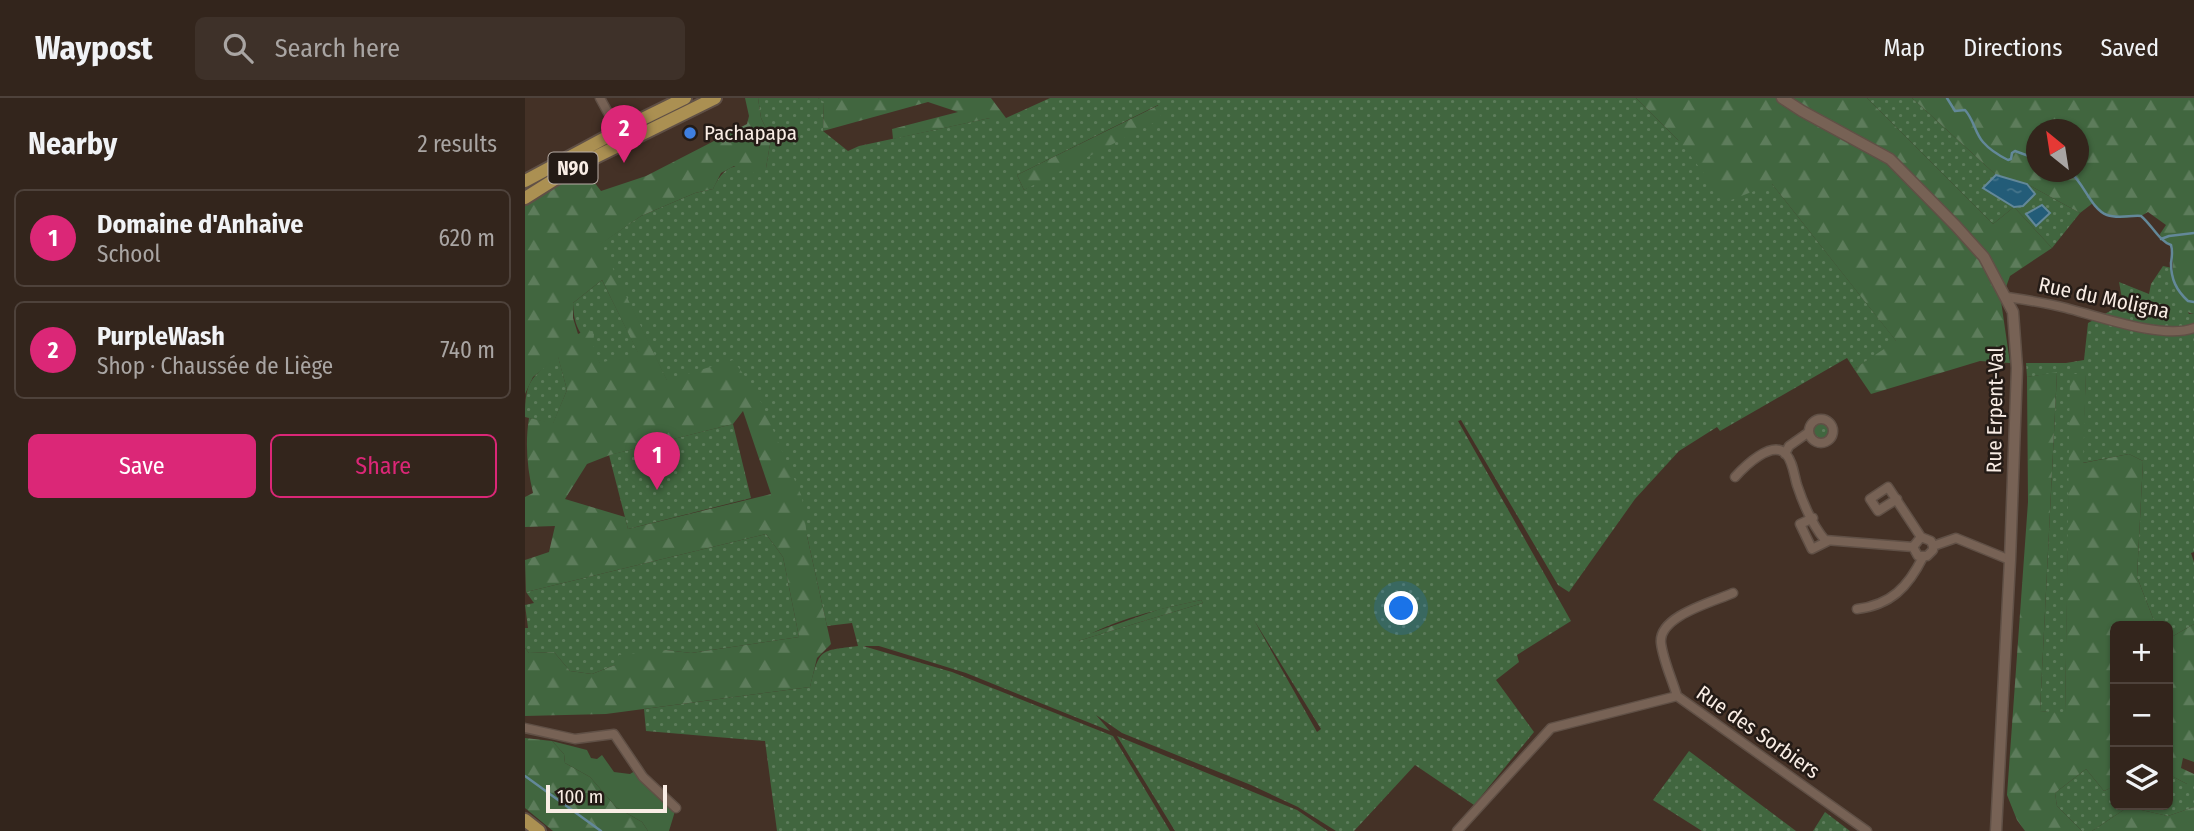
<!DOCTYPE html>
<meta charset="utf-8">
<style>
:root{--surface:#33251c;--page:#3e3129;--text:#f1f3f6;--muted:#a9a5a3;--line:#4e423b;--accent:#db2777}
body{margin:0;font-family:"Fira Sans Condensed",sans-serif;background:var(--page);color:var(--text)}
.controls{position:absolute;right:21px;bottom:21px;display:grid;overflow:hidden;border-radius:10px;box-shadow:0 2px 5px #0004}
.controls button{width:63px;height:63px;display:grid;place-items:center;padding:0;border:0;border-bottom:2px solid var(--line);background:var(--surface);color:var(--text);font:35px sans-serif}
.compass{position:absolute;left:1501px;top:21px;width:63px;height:63px;border-radius:50%;background:var(--surface);box-shadow:0 2px 5px #0004;rotate:330deg}
.scale{position:absolute;left:21px;bottom:18px;width:121px;box-sizing:border-box;padding-left:7px;border:4px solid #f9ede5;border-top:0;font-size:19px;line-height:24px;white-space:nowrap;color:#f9ede5;-webkit-text-stroke:5px #241b16;paint-order:stroke}
.you{position:absolute;left:877px;top:511px;width:24px;height:24px;margin:-18px;border:5px solid #fff;border-radius:50%;background:#1a73e8;box-shadow:0 0 0 10px #1a73e833}
.badge{display:grid;place-items:center;width:46px;height:46px;border-radius:50%;background:var(--accent);color:#fff;font-size:23px;font-weight:700}
.pin{position:absolute;translate:-50% -58px;filter:drop-shadow(0 2px 4px #0008)}
.pin::after{content:'';position:absolute;top:37px;width:24px;height:21px;background:inherit;clip-path:polygon(0 0,100% 0,50% 100%)}
.list{margin:0;padding:0;list-style:none}
h2{display:flex;justify-content:space-between;align-items:center;height:91px;margin:0;padding:0 28px;font-size:30px}
h2 small{font-size:23px;font-weight:400;color:var(--muted)}
.list li{display:grid;grid-template-columns:46px 1fr auto;gap:21px;align-items:center;box-sizing:border-box;height:98px;margin:0 14px 14px;padding:0 14px;border:2px solid var(--line);border-radius:10px}
.list b{display:block;font-size:26px;white-space:nowrap}
.list p{margin:0;font-size:23px;white-space:nowrap;color:var(--muted)}
.list em{font-size:23px;font-style:normal;color:var(--muted)}
.actions{display:flex;gap:14px;padding:21px 28px}
.actions a{flex:1;padding:16px 0;border:2px solid var(--accent);border-radius:10px;text-align:center;font-size:24px;color:var(--accent)}
.actions .main{background:var(--accent);color:#fff}
.icon{flex:none;width:38px;height:38px;fill:none;stroke:currentColor;stroke-width:2;stroke-linecap:round;stroke-linejoin:round}
.map{position:relative;flex:none;width:1669px;height:733px;overflow:hidden}
header{display:flex;align-items:center;gap:42px;box-sizing:border-box;height:98px;padding:0 35px;background:var(--surface);border-bottom:2px solid var(--line)}
header strong{font-size:33px}
nav{display:flex;gap:38px;margin-inline-start:auto;font-size:24px}
.search{width:490px;height:63px;background:var(--page);display:flex;align-items:center;gap:18px;box-sizing:border-box;padding:0 24px;border-radius:10px;color:var(--muted);font-size:26px}
main{display:flex}
aside{flex:1;background:var(--surface)}
.map>svg:first-child{display:block}
.grass{fill:url(#grass-dots);fill-rule:evenodd}
.forest{fill:url(#forest-firs);fill-rule:evenodd}
.park{fill:#41663f}
.water{fill:url(#water-ripples);stroke:#638899;stroke-width:2}
.lines{fill:none;stroke-linecap:round;stroke-linejoin:round}
.stream{stroke:#638899;stroke-width:2.5}
.minor-casing{stroke:#605046;stroke-width:11}
.tertiary-casing{stroke:#605046;stroke-width:13}
.primary-casing{stroke:#605046;stroke-width:16}
.minor{stroke:#776255;stroke-width:8}
.tertiary{stroke:#776255;stroke-width:10}
.primary{stroke:#ab9052;stroke-width:12}
.shop-dot{fill:#3f7fe0;stroke:#241b16;stroke-width:2.5}
.labels{text-anchor:middle;stroke-width:5;stroke-linejoin:round;paint-order:stroke}
.shield{fill:#241b16;stroke:#b9aea7;stroke-width:2}
.shield-label{font-size:19px;font-weight:bold;fill:#f9ede5}
.poi-label{font-size:21px;fill:#f9ede5;stroke:#241b16;text-anchor:start}
.street-label{font-size:21px;fill:#f9ede5;stroke:#241b16}
</style>
<header>
<strong>Waypost</strong>
<div class="search"><svg class="icon" aria-label="search" viewBox="0 0 24 24"><circle cx="10" cy="10" r="6"/><path d="M15 15l6 6"/></svg>Search here</div>
<nav><a>Map</a><a>Directions</a><a>Saved</a></nav>
</header>
<main>
<aside>
<h2>Nearby<small>2 results</small></h2>
<ul class="list">
<li><span class="badge">1</span><div><b>Domaine d'Anhaive</b><p>School</p></div><em>620 m</em></li>
<li><span class="badge">2</span><div><b>PurpleWash</b><p>Shop · Chaussée de Liège</p></div><em>740 m</em></li>
</ul>
<div class="actions"><a class="main">Save</a><a>Share</a></div>
</aside>
<div class="map">
<svg width="1669" height="733" viewBox="0 0 1669 733">
<defs>
<pattern id="grass-dots" width="8" height="8" patternUnits="userSpaceOnUse" patternTransform="scale(1.75)"><rect width="8" height="8" fill="#41663f"/><path d="M2 2h.1M6 6h.1" fill="none" stroke="#5d7c5b" stroke-width="1.8" stroke-linecap="round"/></pattern>
<pattern id="forest-firs" width="22" height="20" patternUnits="userSpaceOnUse" patternTransform="scale(1.75)"><rect width="22" height="20" fill="#41663f"/><path d="M5 1l3.5 6h-7zM16 11l3.5 6h-7z" fill="#5d7c5b"/></pattern>
<pattern id="water-ripples" width="26" height="14" patternUnits="userSpaceOnUse" patternTransform="scale(1.75)"><rect width="26" height="14" fill="#235c78"/><path d="M2 4q2-2 4 0t4 0M15 11q2-2 4 0t4 0" fill="none" stroke="#44748b"/></pattern>
</defs>
<rect width="100%" height="100%" fill="#443126"/>
<path class="grass" d="M 233,0 L 293,0 L 299,3 L 298,33 L 323,53 L 334,48 L 465,20 L 481,20 L 525,0 L 1111,0 L 1153,42 L 1247,86 L 1372,244 L 1329,271 L 1322,260 L 1195,333 L 1192,329 L 1154,353 L 1110,401 L 1044,494 L 1033,487 L 936,322 L 933,323 L 1046,523 L 992,557 L 994,564 L 971,582 L 1009,634 L 949,707 L 890,667 L 829,733 L 811,733 L 773,709 L 726,687 L 597,635 L 571,617 L 585,633 L 441,575 L 354,548 L 338,548 L 427,574 L 588,638 L 645,733 L 252,733 L 240,643 L 121,633 L 119,611 L 285,589 C 295,550 294,553 333,548 L 327,525 L 302,528 L 282,438 L 210,270 L 148,295 L 75,146 L 116,118 L 170,95 L 188,91 C 202,62 212,68 241,70 L 246,40 L 236,20 ZM 633,7 L 634,7 L 499,92 L 492,77 ZM 676,502 L 678,505 L 553,543 C 589,521 635,511 676,502 ZM 729,522 L 796,631 L 792,634 Z
M 1342,0 L 1387,0 L 1471,77 L 1459,90 L 1510,96 L 1502,86 L 1555,115 L 1527,150 L 1489,109 L 1468,126 Z
M 1638,168 L 1647,170 L 1652,192 L 1664,216 L 1669,216 L 1669,454 L 1666,455 L 1669,464 L 1669,526 L 1643,541 L 1643,528 L 1631,528 L 1612,479 L 1618,363 L 1604,356 L 1557,365 L 1561,276 L 1546,276 L 1540,616 L 1515,613 L 1532,275 L 1502,279 L 1501,265 L 1541,265 L 1559,262 L 1563,225 L 1598,206 L 1594,184 L 1624,196 L 1626,186 Z
M 77,182 L 114,256 L 75,266 C 63,237 49,240 48,205 Z
M 33,258 L 42,292 L 28,326 L 0,319 C 0,282 6,280 33,258 Z
M1288 333a8 8 0 1 1 16 0a8 8 0 1 1-16 0Z
M 208,326 L 226,400 L 103,431 L 84,357 Z
M 241,436 L 258,459 L 274,539 L 166,555 L 141,552 L 90,567 L 67,576 L 45,573 L 29,554 L 4,555 L 0,550 L 0,530 L 3,530 L 0,507 L 9,505 L 1,494 Z
M 592,638 L 772,712 L 803,733 L 650,733 Z
M 1164,653 L 1271,733 L 1177,733 L 1128,702 Z
M 1561,671 L 1579,693 L 1590,688 L 1590,707 L 1643,707 L 1643,676 L 1662,686 L 1669,686 L 1669,709 L 1643,718 L 1603,709 L 1567,733 L 1557,733 L 1532,708 L 1530,695 Z
M 1300,714 L 1325,733 L 1288,733 Z"/>
<path class="forest" d="M 220,0 L 233,0 L 236,20 L 246,40 L 241,70 L 223,77 L 209,68 L 196,75 L 188,91 L 170,95 L 116,118 L 76,146 L 142,282 L 208,262 L 232,295 L 277,399 L 282,438 L 306,546 L 292,560 L 285,589 L 81,616 L 0,618 L 0,550 L 4,555 L 29,554 L 45,573 L 67,576 L 90,567 L 94,557 L 141,552 L 166,555 L 274,539 L 258,459 L 241,436 L 1,494 L 0,462 L 24,454 L 30,428 L 0,429 L 0,399 L 8,395 C 2,370 0,345 4,320 L 28,325 L 42,292 L 33,259 L 8,279 L 0,296 L 0,107 L 59,71 L 76,93 L 121,78 L 222,26 L 224,18 ZM 77,182 L 113,255 L 75,265 L 68,249 L 69,236 L 63,231 L 53,236 L 48,220 L 48,205 ZM 218,313 L 246,396 L 103,431 L 100,419 L 40,401 L 62,366 L 85,357 L 208,326 Z
M 293,0 L 466,0 L 481,20 L 465,20 L 368,41 L 367,31 L 433,14 L 403,4 L 298,33 L 299,4 Z
M 1111,0 L 1253,0 L 1266,11 L 1270,2 L 1268,0 L 1342,0 L 1468,126 L 1489,109 L 1527,150 L 1485,178 L 1476,203 L 1485,265 L 1455,263 L 1346,296 L 1329,271 L 1371,243 L 1247,86 L 1201,104 L 1153,42 Z
M 1387,0 L 1669,0 L 1669,216 C 1646,213 1647,167 1648,149 L 1636,141 L 1635,136 L 1641,127 L 1623,114 L 1616,118 L 1611,117 C 1597,124 1577,117 1568,105 L 1555,115 L 1502,86 L 1471,77 ZM 1512,32 L 1554,32 L 1554,74 L 1512,74 Z
M 634,7 L 636,21 L 499,92 L 492,77 Z
M 1532,274 L 1515,613 L 1540,615 L 1545,276 L 1561,276 L 1558,365 L 1604,356 L 1618,363 L 1612,479 L 1631,528 L 1590,528 L 1590,688 L 1579,693 L 1561,671 L 1530,695 L 1532,708 L 1557,733 L 1500,733 L 1492,722 L 1482,697 L 1503,404 L 1502,279 Z
M 676,502 L 678,505 L 553,543 L 547,542 L 635,511 Z
M 1669,526 L 1669,664 L 1658,660 L 1656,670 L 1669,676 L 1669,686 L 1662,686 L 1643,676 L 1643,541 Z
M 0,640 L 27,643 L 39,656 L 40,665 L 65,679 L 91,709 L 117,724 L 123,733 L 28,733 L 0,710 Z
M 1603,709 L 1643,718 L 1669,709 L 1669,733 L 1567,733 Z"/>
<path class="park" d="M 27,643 L 62,652 L 66,660 L 72,661 L 77,657 L 89,674 L 105,676 L 113,671 L 151,710 L 144,733 L 123,733 L 117,724 L 91,709 L 65,679 L 40,665 L 39,656 Z"/>
<path class="water" d="M 1471,77 L 1502,86 L 1510,96 L 1498,108 L 1489,109 L 1458,90 Z
M 1517,107 L 1525,115 L 1511,128 L 1501,116 Z"/>
<g class="lines">
<path class="stream" d="M 1422,0 L 1430,13 L 1440,12 C 1449,22 1450,35 1458,44 C 1464,51 1475,58 1483,62 L 1486,61 L 1487,55 L 1490,53 L 1512,61
M 1545,74 C 1559,85 1566,111 1582,117 C 1593,121 1606,117 1616,118 C 1627,127 1634,143 1646,147 C 1648,153 1647,158 1646,165 C 1646,181 1651,192 1663,203 L 1669,204
M 1636,141 L 1644,138 L 1669,135
M 0,678 L 76,733"/>
<g class="minor-casing">
<path id="minor" d="M 75,0 L 94,35
M 1482,199 C 1502,202 1522,205 1541,210 C 1572,218 1639,242 1669,230
M1284 333a12 12 0 1 1 24 0a12 12 0 1 1-24 0Z
M 1260,356 L 1264,348 L 1284,334
M 1210,379 C 1219,369 1247,341 1261,356 C 1268,364 1269,377 1272,387 C 1278,405 1288,428 1300,442 L 1388,449
M 1372,401 L 1353,413 L 1345,401 L 1363,389 L 1396,439
M 1288,420 L 1275,426 L 1287,451 L 1303,443
M 1408,448 L 1406,443 L 1396,439 L 1388,449 L 1393,458 L 1402,458 L 1408,452 L 1408,448 L 1431,440 L 1485,462
M 1332,511 C 1366,507 1383,489 1398,459
M 1152,598 C 1147,581 1138,562 1136,545 C 1133,518 1188,504 1208,495
M 0,630 L 50,641 L 89,636 L 118,679 L 151,710
M 932,733 L 1026,630 L 1152,598 L 1342,733"/>
</g>
<g class="tertiary-casing">
<path id="tertiary" d="M 1257,0 L 1277,13 L 1365,61 L 1431,128 L 1459,159 L 1488,214 L 1492,270 L 1485,462 L 1471,733"/>
</g>
<g class="primary-casing">
<path id="primary" d="M 0,83 L 93,33 L 160,0
M 0,100 L 46,71 L 190,0
M 0,722 L 14,733"/>
</g>
<use href="#minor" class="minor"/>
<use href="#tertiary" class="tertiary"/>
<use href="#primary" class="primary"/>
</g>
<circle class="shop-dot" cx="165" cy="35" r="7"/>
<g class="labels">
<rect class="shield" x="23.5" y="54.5" width="49" height="31" rx="5"/>
<g class="shield-label">
<text x="48" y="77">N90</text>
</g>
<g class="poi-label">
<text x="179" y="42">Pachapapa</text>
</g>
<g class="street-label">
<text transform="translate(1579 200) rotate(12)" y="7">Rue du Moligna</text>
<text transform="translate(1470 312) rotate(-89)" y="7">Rue Erpent-Val</text>
<text transform="translate(1233 634) rotate(35)" y="7">Rue des Sorbiers</text>
</g>
</g>
</svg>
<div class="controls">
<button>+</button>
<button>−</button>
<button><svg class="icon" aria-label="layers" viewBox="0 0 24 24"><path d="M12 4l9 5-9 5-9-5zM3 14l9 5 9-5"/></svg></button>
</div>
<svg class="compass" viewBox="-18 -18 36 36"><path d="M0-13l5 13h-10z" fill="#e53935"/><path d="M0 13l5-13h-10z" fill="#a9a5a3"/></svg>
<div class="scale">100 m</div>
<div class="you"></div>
<div class="pin badge" style="left:132px;top:392px">1</div>
<div class="pin badge" style="left:99px;top:65px">2</div>
</div>
</main>
